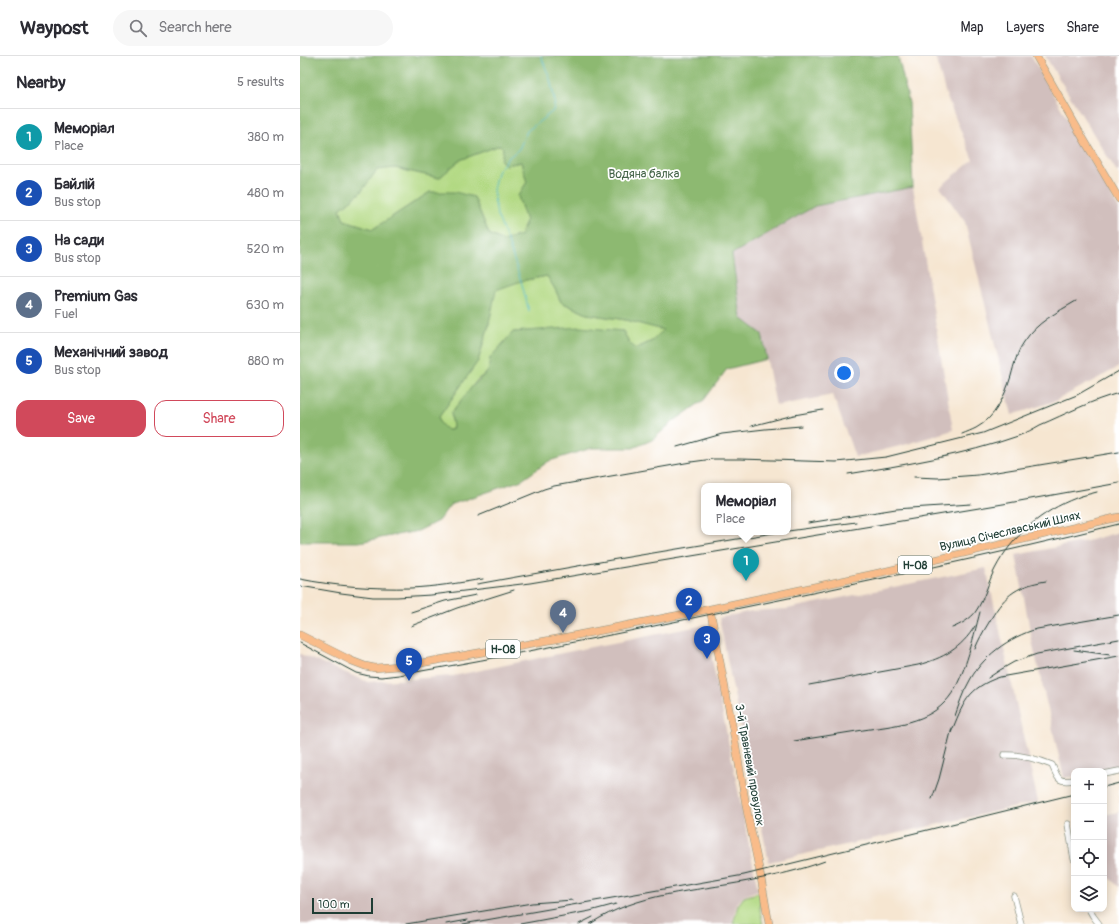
<!DOCTYPE html>
<meta charset="utf-8">
<style>
:root{--surface:#fff;--page:#f7f7f7;--text:#2b2b33;--muted:#7c7c81;--line:#e1e1e2;--accent:#d1495b}
body{margin:0;font-family:Pangolin,sans-serif;background:var(--page);color:var(--text)}
.controls{position:absolute;right:12px;bottom:12px;display:grid;overflow:hidden;border-radius:8px;box-shadow:0 2px 10px #0003}
.controls button{width:36px;height:36px;display:grid;place-items:center;padding:0;border:0;border-bottom:1px solid var(--line);background:var(--surface);color:var(--text);font:20px sans-serif}
.scale{position:absolute;left:12px;bottom:10px;width:61px;box-sizing:border-box;padding-left:4px;border:2px solid #1f3d34;border-top:0;font-size:11px;line-height:14px;white-space:nowrap;color:#1f3d34;-webkit-text-stroke:3px #fff;paint-order:stroke}
.you{position:absolute;left:544px;top:317px;width:14px;height:14px;margin:-10px;border:3px solid #fff;border-radius:50%;background:#1a73e8;box-shadow:0 0 0 6px #1a73e833}
.badge{display:grid;place-items:center;width:26px;height:26px;border-radius:50%;background:var(--accent);color:#fff;font-size:13px;font-weight:700}
.pin{position:absolute;translate:-50% -33px;filter:drop-shadow(0 1px 2px #0008)}
.pin::after{content:'';position:absolute;top:21px;width:14px;height:12px;background:inherit;clip-path:polygon(0 0,100% 0,50% 100%)}
.popup{position:absolute;left:401px;top:427px;width:90px;height:52px;box-sizing:border-box;display:grid;place-content:center;border-radius:8px;background:var(--surface);filter:drop-shadow(0 1px 3px #0005);font-size:13px;white-space:nowrap;color:var(--muted)}
.popup b{font-size:15px;color:var(--text)}
.popup::after{content:'';position:absolute;left:50%;top:100%;margin-left:-8px;border:8px solid transparent;border-top-color:var(--surface)}
.list{margin:0;padding:0;list-style:none}
h2{display:flex;justify-content:space-between;align-items:center;height:52px;margin:0;padding:0 16px;font-size:17px}
h2 small{font-size:13px;font-weight:400;color:var(--muted)}
.list li{display:grid;grid-template-columns:26px 1fr auto;gap:12px;align-items:center;box-sizing:border-box;height:56px;padding:0 16px;border-top:1px solid var(--line)}
.list b{display:block;font-size:15px;white-space:nowrap}
.list p{margin:0;font-size:13px;white-space:nowrap;color:var(--muted)}
.list em{font-size:13px;font-style:normal;color:var(--muted)}
.actions{display:flex;gap:8px;padding:12px 16px}
.actions a{flex:1;padding:9px 0;border:1px solid var(--accent);border-radius:12px;text-align:center;font-size:14px;color:var(--accent)}
.actions .main{background:var(--accent);color:#fff}
.icon{flex:none;width:22px;height:22px;fill:none;stroke:currentColor;stroke-width:2;stroke-linecap:round;stroke-linejoin:round}
.map{position:relative;flex:none;width:819px;height:868px;overflow:hidden}
header{display:flex;align-items:center;gap:24px;box-sizing:border-box;height:56px;padding:0 20px;background:var(--surface);border-bottom:1px solid var(--line)}
header strong{font-size:19px}
nav{display:flex;gap:22px;margin-inline-start:auto;font-size:14px}
.search{width:280px;height:36px;background:var(--page);display:flex;align-items:center;gap:10px;box-sizing:border-box;padding:0 14px;border-radius:22px;color:var(--muted);font-size:15px}
main{display:flex}
aside{flex:1;background:var(--surface)}
.map>svg:first-child{display:block}
.industrial{fill:#d1bfbd}
.green{fill:#b2d983;stroke:#688b5c}
.forest{fill:#8db971;stroke:#567b52;fill-rule:evenodd}
.lines{fill:none;stroke-linecap:round;stroke-linejoin:round}
.stream{stroke:#4db9ca;stroke-width:1}
.minor-casing{stroke:#8a9282;stroke-width:7}
.major-casing{stroke:#8a9282;stroke-width:8}
.minor{stroke:#fff;stroke-width:5.5}
.major{stroke:#f9bc8a;stroke-width:7}
.tram{stroke:#1f3d34;stroke-width:1}
.rail{stroke:#1f3d34;stroke-width:1}
.labels{text-anchor:middle;stroke-width:3.5;stroke-linejoin:round;paint-order:stroke}
.shield{fill:#fff;stroke:#627771;stroke-width:1}
.shield-label{font-size:11px;font-weight:bold;fill:#1f3d34}
.park-label{font-size:12px;fill:#446448;stroke:#fff}
.street-label{font-size:12px;fill:#1f3d34;stroke:#fff}
</style>
<header>
<strong>Waypost</strong>
<div class="search"><svg class="icon" aria-label="search" viewBox="0 0 24 24"><circle cx="10" cy="10" r="6"/><path d="M15 15l6 6"/></svg>Search here</div>
<nav><a>Map</a><a>Layers</a><a>Share</a></nav>
</header>
<main>
<aside>
<h2>Nearby<small>5 results</small></h2>
<ul class="list">
<li><span class="badge" style="background:#0f9aa8">1</span><div><b>Меморіал</b><p>Place</p></div><em>380 m</em></li>
<li><span class="badge" style="background:#1a4fb4">2</span><div><b>Байлій</b><p>Bus stop</p></div><em>480 m</em></li>
<li><span class="badge" style="background:#1a4fb4">3</span><div><b>На сади</b><p>Bus stop</p></div><em>520 m</em></li>
<li><span class="badge" style="background:#5c6f8a">4</span><div><b>Premium Gas</b><p>Fuel</p></div><em>630 m</em></li>
<li><span class="badge" style="background:#1a4fb4">5</span><div><b>Механічний завод</b><p>Bus stop</p></div><em>880 m</em></li>
</ul>
<div class="actions"><a class="main">Save</a><a>Share</a></div>
</aside>
<div class="map">
<svg width="819" height="868" viewBox="0 0 819 868">
<rect width="100%" height="100%" fill="#fff"/>
<filter id="ink" filterUnits="userSpaceOnUse"><feTurbulence type="fractalNoise" baseFrequency=".025" numOctaves="2"/><feDisplacementMap in="SourceGraphic" scale="8" xChannelSelector="R" yChannelSelector="G"/><feConvolveMatrix kernelMatrix="1 2 1 2 8 2 1 2 1" color-interpolation-filters="sRGB"/></filter>
<filter id="wash" filterUnits="userSpaceOnUse"><feTurbulence type="fractalNoise" baseFrequency=".012" numOctaves="4" result="noise"/><feDisplacementMap in="SourceGraphic" scale="16" xChannelSelector="R" yChannelSelector="G"/><feGaussianBlur stdDeviation="0.9" result="paint"/><feColorMatrix in="noise" values="0 0 0 0 0 0 0 0 0 0 0 0 0 0 0 0 0 1.4 0 .05"/><feComposite in="paint" operator="in"/></filter>
<g filter="url(#wash)">
<rect width="100%" height="100%" fill="#f6e6d1"/>
<path class="industrial" d="M 635,0 L 731,0 L 819,153 L 819,311 L 755,345 L 712,359 L 665,166 L 640,131 L 673,104 L 646,39 Z
M 745,0 L 819,0 L 819,119 Z
M 613,131 L 653,374 L 604,389 L 555,401 L 533,339 L 476,350 L 462,279 L 441,262 L 432,198 L 515,150 Z
M 819,476 L 819,711 L 802,715 L 774,715 L 774,720 L 764,722 L 732,585 L 716,499 L 787,485 Z
M 686,512 L 738,746 L 469,806 L 444,688 L 419,562 L 452,555 L 487,553 Z
M 405,569 L 458,834 L 444,840 L 437,847 L 432,868 L 0,868 L 0,598 L 68,626 L 153,620 L 282,593 Z
M 819,756 L 819,831 L 804,817 L 804,759 Z"/>
<path class="green" d="M 200,89 L 203,92 L 206,109 L 221,106 L 227,126 L 218,140 L 226,165 L 221,179 L 203,185 L 189,178 L 174,141 L 130,136 L 73,173 L 44,164 L 40,153 L 61,136 L 77,113 L 95,112 L 139,122 L 160,104 Z
M 247,220 L 255,233 L 261,246 L 287,258 L 326,264 L 364,274 L 352,285 L 335,293 L 329,286 L 323,275 L 246,274 L 213,276 L 189,310 L 188,316 L 178,323 L 151,357 L 153,371 L 151,374 L 147,374 L 140,367 L 139,361 L 178,305 L 188,272 L 196,233 L 221,225 Z
M 460,836 L 460,854 L 463,868 L 433,868 L 438,849 L 444,841 Z"/>
<path class="forest" d="M 0,0 L 598,0 L 609,47 L 613,131 L 515,150 L 432,198 L 441,262 L 462,278 L 467,303 L 427,313 L 404,344 L 374,365 L 352,384 L 333,392 L 292,392 L 249,405 L 222,424 L 150,449 L 138,465 L 118,475 L 59,486 L 0,486 ZM 200,89 L 203,92 L 201,105 L 206,109 L 221,106 L 227,126 L 218,140 L 226,165 L 221,179 L 203,185 L 189,178 L 174,141 L 155,136 L 130,136 L 73,173 L 44,164 L 40,153 L 61,136 L 77,114 L 95,112 L 139,122 L 160,104 ZM 247,220 L 255,233 L 261,246 L 287,258 L 326,264 L 363,274 L 352,285 L 335,293 L 329,286 L 323,275 L 280,271 L 213,276 L 190,302 L 188,316 C 173,327 163,342 151,357 L 153,371 L 151,374 L 147,374 L 140,367 L 139,361 L 178,305 L 188,272 L 196,234 L 221,225 Z"/>
<g class="lines">
<path class="stream" d="M 229,255 L 221,225 L 208,186 L 197,159 L 193,134 L 197,116 L 208,102 L 219,93 L 227,75 L 253,55 L 255,46 L 250,23 L 241,0"/>
</g>
</g>
<g filter="url(#ink)">
<g class="lines">
<g class="minor-casing">
<path id="minor" d="M 704,699 C 720,698 737,703 752,709 C 758,722 757,727 774,724
M 804,718 L 819,715
M 768,768 L 774,803
M 714,840 L 721,868
M 789,853 L 793,860 L 799,868"/>
</g>
<g class="major-casing">
<path id="major" d="M 736,0 L 780,77 L 819,143
M 410,553 L 433,674 L 447,755 L 461,822 L 469,868
M 0,579 L 52,605 L 65,610 L 75,612 L 110,609 L 262,582 L 410,553 L 574,518 L 819,461"/>
</g>
<use href="#minor" class="minor"/>
<use href="#major" class="major"/>
<path class="tram" d="M 0,587 L 56,617 L 69,620 L 81,621 L 99,619 C 208,600 317,578 426,555 C 557,528 689,500 819,468"/>
<path class="rail" d="M 451,370 L 494,359 L 523,354
M 662,378 C 667,376 672,374 676,372 C 695,362 705,340 711,320 C 714,309 717,296 724,286 C 737,266 756,257 776,245
M 377,391 L 422,378 L 465,373 L 501,370
M 548,418 C 604,409 664,399 718,380 C 726,377 733,373 740,369 C 766,358 792,344 819,337
M 614,421 L 638,422 L 678,419 L 819,396
M 178,460 L 244,433 L 254,430 L 391,406 L 413,403 L 440,403 L 536,406 L 586,401 L 683,377 L 777,339 L 819,315
M 508,467 L 596,453 L 671,448
M 488,475 L 556,466
M 0,523 C 34,530 75,533 110,532 C 134,531 159,527 183,523
M 177,528 L 311,504 L 479,476
M 0,530 L 41,537 L 73,541 L 97,541 L 131,539 L 230,527 L 703,448 L 819,427
M 111,556 L 145,545 L 176,539
M 111,570 L 157,552 L 214,534
M 652,572 C 660,569 672,562 676,555 C 685,542 688,526 695,513 C 712,480 742,455 776,442 C 783,439 790,438 797,436
M 675,593 C 678,585 683,576 688,568 C 703,541 714,530 746,525
M 774,594 L 810,599
M 688,622 L 700,614 L 714,606 L 737,598 L 819,583
M 509,629 L 618,609 C 643,602 661,593 675,570
M 655,660 C 659,649 662,638 668,628 C 681,601 709,581 737,573 L 819,559
M 651,677 C 663,648 667,632 700,621 L 819,600
M 494,685 C 515,682 536,678 557,675 C 586,670 624,669 645,646 C 664,627 673,582 680,556
M 804,731 L 819,727
M 632,743 L 639,723 L 652,672
M 106,868 L 232,847 L 273,844
M 146,868 L 168,864
M 163,868 L 444,819 L 774,738
M 220,868 L 290,855 L 316,848
M 279,868 L 293,861
M 290,868 C 339,836 392,836 448,825 C 474,820 501,814 525,805"/>
</g>
</g>
<g class="labels">
<g class="shield">
<rect x="598" y="500" width="34" height="18" rx="3"/>
<rect x="186" y="584" width="34" height="18" rx="3"/>
</g>
<g class="shield-label">
<text x="615" y="513">Н-08</text>
<text x="203" y="597">Н-08</text>
</g>
<g class="park-label">
<text x="344" y="122">Водяна балка</text>
</g>
<g class="street-label">
<text transform="translate(710 475) rotate(-13)" y="4">Вулиця Січеславський Шлях</text>
<text transform="translate(450 709) rotate(80)" y="4">3-й Травневий провулок</text>
</g>
</g>
</svg>
<div class="controls">
<button>+</button>
<button>−</button>
<button><svg class="icon" aria-label="locate" viewBox="0 0 24 24"><circle cx="12" cy="12" r="6"/><path d="M12 2v4M12 18v4M2 12h4M18 12h4"/></svg></button>
<button><svg class="icon" aria-label="layers" viewBox="0 0 24 24"><path d="M12 4l9 5-9 5-9-5zM3 14l9 5 9-5"/></svg></button>
</div>
<div class="scale">100 m</div>
<div class="you"></div>
<div class="pin badge" style="left:446px;top:525px;background:#0f9aa8">1</div>
<div class="popup"><b>Меморіал</b>Place</div>
<div class="pin badge" style="left:389px;top:565px;background:#1a4fb4">2</div>
<div class="pin badge" style="left:407px;top:603px;background:#1a4fb4">3</div>
<div class="pin badge" style="left:263px;top:577px;background:#5c6f8a">4</div>
<div class="pin badge" style="left:109px;top:625px;background:#1a4fb4">5</div>
</div>
</main>
